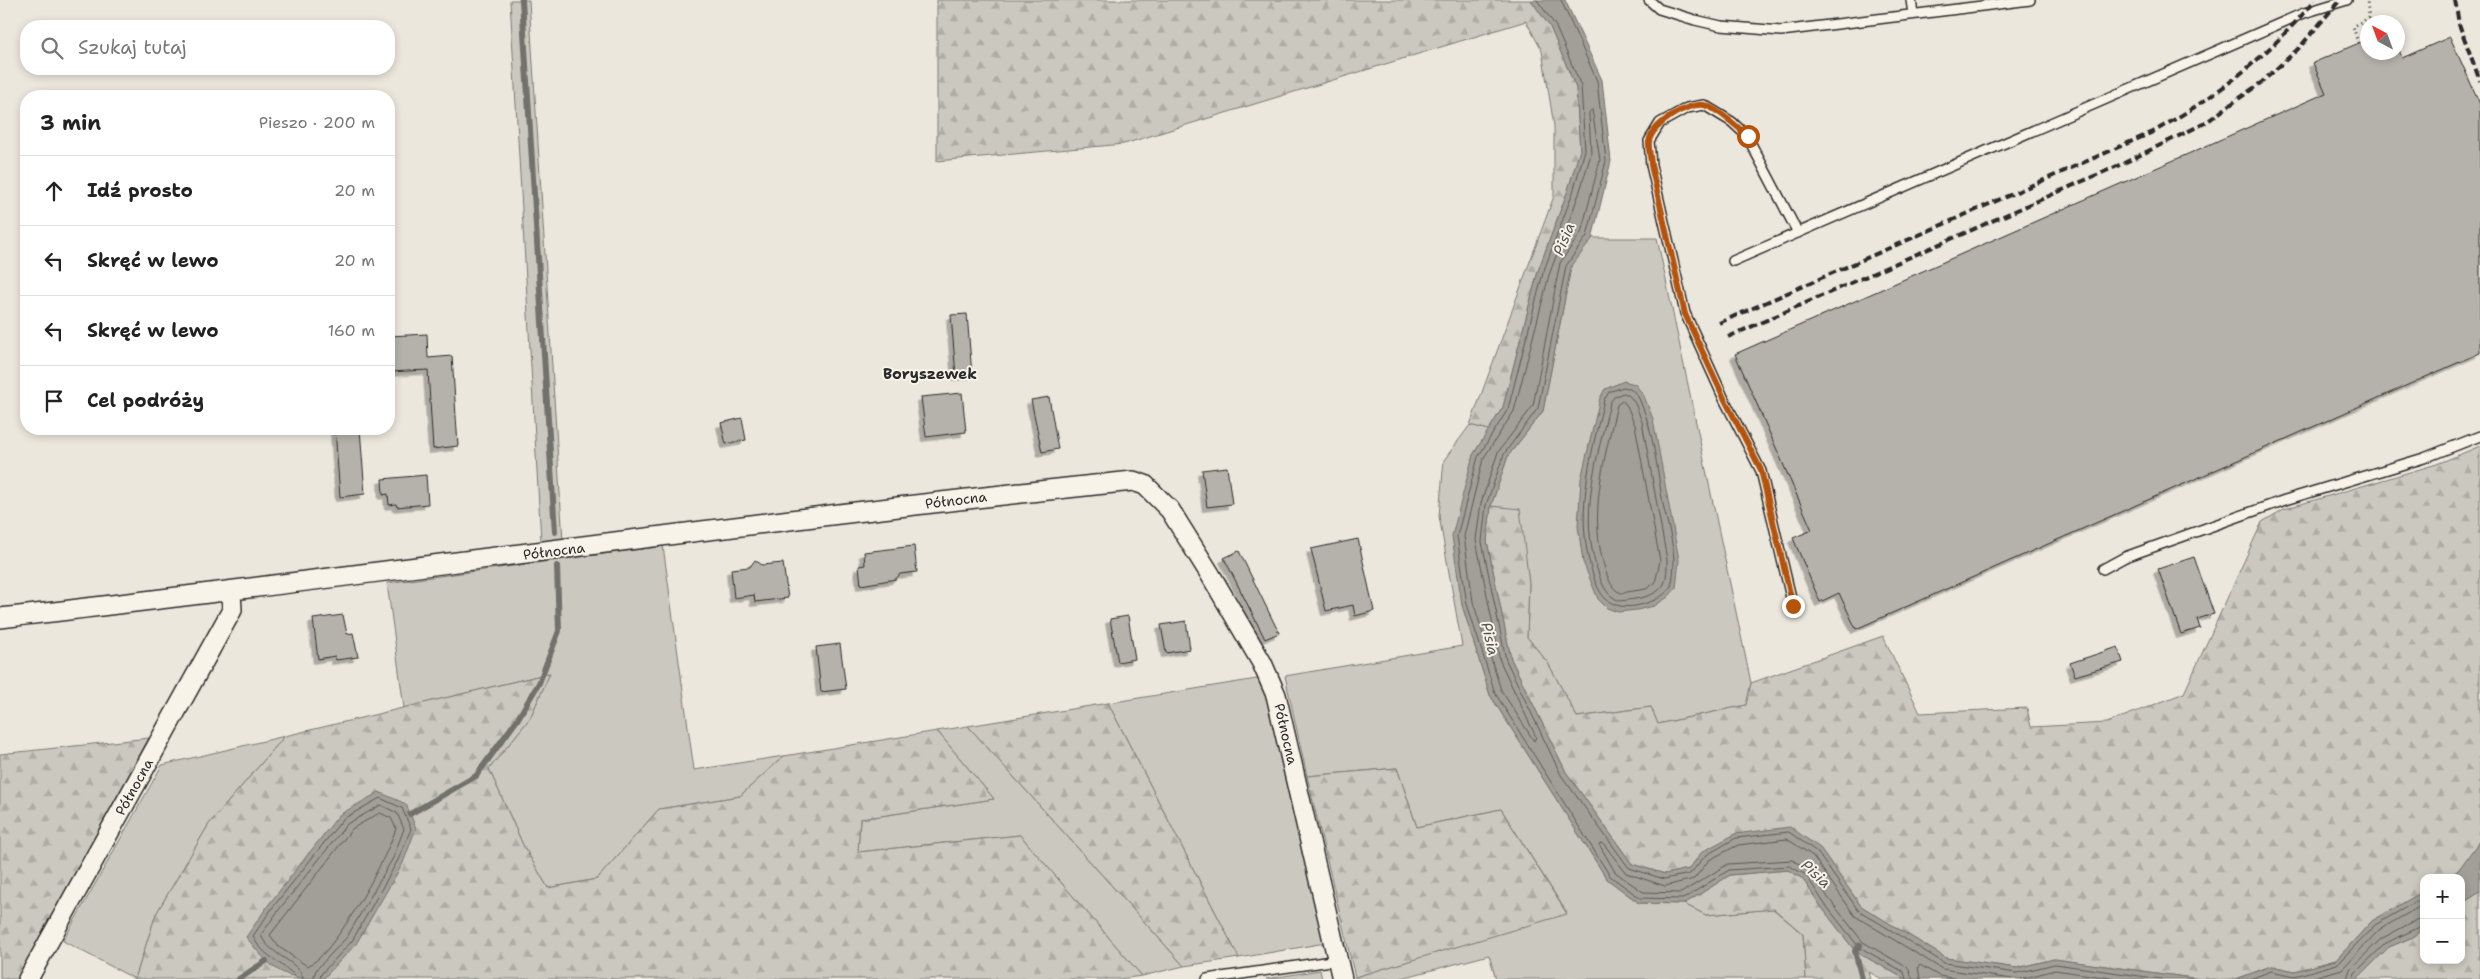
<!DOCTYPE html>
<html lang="pl">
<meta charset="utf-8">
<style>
:root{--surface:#fff;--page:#f2f2f2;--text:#222;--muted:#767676;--line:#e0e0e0}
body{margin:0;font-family:"Shantell Sans",sans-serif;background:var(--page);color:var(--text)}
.controls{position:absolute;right:15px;bottom:15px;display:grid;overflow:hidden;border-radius:10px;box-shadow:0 2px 8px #0003}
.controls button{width:45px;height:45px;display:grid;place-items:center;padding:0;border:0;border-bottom:1px solid var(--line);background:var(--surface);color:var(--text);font:25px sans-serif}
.compass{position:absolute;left:2360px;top:15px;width:45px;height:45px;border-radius:50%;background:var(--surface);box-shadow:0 2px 8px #0003;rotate:319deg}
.stop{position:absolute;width:15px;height:15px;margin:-11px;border:4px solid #b45309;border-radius:50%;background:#fff}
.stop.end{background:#b45309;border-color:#fff;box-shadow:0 1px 5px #0008}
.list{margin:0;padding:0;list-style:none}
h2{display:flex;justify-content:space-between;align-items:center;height:65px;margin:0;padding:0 20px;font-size:21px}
h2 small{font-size:16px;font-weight:400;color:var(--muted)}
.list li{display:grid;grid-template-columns:32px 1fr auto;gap:15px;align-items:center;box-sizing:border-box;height:70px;padding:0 20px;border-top:1px solid var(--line)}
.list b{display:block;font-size:19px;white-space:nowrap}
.list em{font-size:16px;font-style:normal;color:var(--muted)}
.icon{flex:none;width:28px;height:28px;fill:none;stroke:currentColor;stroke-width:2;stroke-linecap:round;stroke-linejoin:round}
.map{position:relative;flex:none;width:2480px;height:979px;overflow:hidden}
.search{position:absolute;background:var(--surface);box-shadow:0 2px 8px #0003;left:20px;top:20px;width:375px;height:55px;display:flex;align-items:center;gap:12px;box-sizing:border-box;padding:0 18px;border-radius:20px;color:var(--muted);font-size:19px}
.panel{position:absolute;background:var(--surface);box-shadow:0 2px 8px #0003;left:20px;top:90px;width:375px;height:345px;border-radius:20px}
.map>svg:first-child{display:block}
.grass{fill:#cbc8bf;stroke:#7b7a75}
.forest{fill:url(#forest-firs);stroke:#7b7a75}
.water{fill:#a29f98;stroke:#72716c}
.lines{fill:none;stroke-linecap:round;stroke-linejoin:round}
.shore{stroke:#5b5957;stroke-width:1}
.stream{stroke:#72716c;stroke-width:6}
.building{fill:#b5b2ab;stroke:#2b2b2b;filter:url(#shadow)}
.service-casing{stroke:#2b2b2b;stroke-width:12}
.minor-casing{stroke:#2b2b2b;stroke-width:22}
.path{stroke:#2b2b2b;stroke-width:3;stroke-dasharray:1 4;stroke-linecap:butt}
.service{stroke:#f7f3e8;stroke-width:9}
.minor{stroke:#f7f3e8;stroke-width:19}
.rail{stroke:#2b2b2b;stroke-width:4;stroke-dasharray:8 4;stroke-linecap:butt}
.route{stroke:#b45309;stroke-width:6}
.labels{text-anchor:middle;stroke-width:4;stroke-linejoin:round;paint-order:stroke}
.street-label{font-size:14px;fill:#2b2b2b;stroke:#f7f3e8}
.water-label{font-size:15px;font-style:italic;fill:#555451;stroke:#f7f3e8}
.neighbourhood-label{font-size:15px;font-weight:bold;fill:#2b2b2b;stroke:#f7f3e8}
</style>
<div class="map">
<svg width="2480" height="979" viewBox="0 0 2480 979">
<defs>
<pattern id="forest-firs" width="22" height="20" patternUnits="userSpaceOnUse" patternTransform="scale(1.25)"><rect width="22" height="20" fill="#cbc8bf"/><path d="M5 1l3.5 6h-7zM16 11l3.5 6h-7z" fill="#aeaca4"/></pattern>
<filter id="shadow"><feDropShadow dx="-4.5" dy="4.5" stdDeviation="0" flood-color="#0004"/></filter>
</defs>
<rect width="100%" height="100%" fill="#ebe7dd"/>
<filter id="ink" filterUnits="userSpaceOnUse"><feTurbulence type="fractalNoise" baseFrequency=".02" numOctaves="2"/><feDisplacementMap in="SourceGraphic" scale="10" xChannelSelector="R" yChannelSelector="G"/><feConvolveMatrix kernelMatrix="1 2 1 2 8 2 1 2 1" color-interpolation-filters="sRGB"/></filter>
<g filter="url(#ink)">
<path class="grass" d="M 510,0 L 529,0 L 563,541 L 541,541 Z
M 1588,238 L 1657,238 L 1751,683 L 1747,705 L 1658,724 L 1651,707 L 1577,717 L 1548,663 L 1527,637 L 1529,583 L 1491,506 L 1508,456 L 1543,411 L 1571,267 Z
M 1470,425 L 1489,430 L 1473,455 L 1462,605 L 1490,695 L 1607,879 L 1639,903 L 1684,904 L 1706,915 L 1773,909 L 1803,934 L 1806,979 L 1496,979 L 1489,955 L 1398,979 L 1355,979 L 1355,977 L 1567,913 L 1501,809 L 1417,827 L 1397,768 L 1307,776 L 1285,676 L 1462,646 L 1439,516 L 1444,460 Z
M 663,546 L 694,770 L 784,756 L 740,796 L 659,809 L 597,879 L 548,888 L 523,845 L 489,769 L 530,718 L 550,673 L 404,708 L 387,583 Z
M 1263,678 L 1325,943 L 1239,958 L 1108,703 Z
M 968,726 L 1184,966 L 1142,976 L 1020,835 L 858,852 L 860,819 L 994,799 L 937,731 Z
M 285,736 L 209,824 L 156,914 L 135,979 L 63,941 L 162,765 Z
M 1320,970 L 1322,979 L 1266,979 Z"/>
<path class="forest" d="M 937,0 L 1531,0 L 1550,27 L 1576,88 L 1580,150 L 1568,190 L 1538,271 L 1503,407 L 1489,430 L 1470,425 L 1554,196 L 1554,126 L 1542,51 L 1526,21 L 1124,144 L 937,161 Z
M 2480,446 L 2480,840 C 2459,869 2461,878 2424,878 L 2424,891 L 2372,921 L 2336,960 L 2295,971 L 2271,966 L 2236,979 L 2200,979 L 2054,959 L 2017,968 L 1946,958 L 1861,906 L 1820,848 L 1702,852 L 1689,869 L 1665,874 L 1632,864 L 1566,772 L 1511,659 L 1487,541 L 1491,506 L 1520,509 L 1529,583 L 1527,637 L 1548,663 L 1577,717 L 1651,707 L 1658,724 L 1746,705 L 1751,683 L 1883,636 L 1920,713 L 2027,708 L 2031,727 L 2107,723 L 2184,693 L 2262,522 L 2284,509 L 2437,464 Z
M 550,673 L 530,718 L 489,769 L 523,845 L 548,888 L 597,879 L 659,809 L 740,796 L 784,756 L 937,731 L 994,799 L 860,819 L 858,852 L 1020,835 L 1142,976 L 1119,979 L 135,979 L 156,914 L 209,824 L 285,736 Z
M 1108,703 L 1239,958 L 1184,966 L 968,726 Z
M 149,738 L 17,979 L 0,979 L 0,754 Z
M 1397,768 L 1417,827 L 1501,809 L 1567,914 L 1355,977 L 1307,776 Z
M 1788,870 L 1802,878 L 1820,905 L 1855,951 L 1905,979 L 1882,979 L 1869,972 L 1871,979 L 1806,979 L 1803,934 L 1774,909 L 1706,915 L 1684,904 L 1730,875 Z
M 2480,891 L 2480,979 L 2357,979 L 2389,947 L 2413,937 L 2424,929 L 2424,960 L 2461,960 L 2461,903 Z"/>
<path class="water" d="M 1531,0 L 1565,0 L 1602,80 L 1611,161 L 1592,239 L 1571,267 L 1543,411 L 1508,456 L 1491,506 L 1487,541 L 1511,659 L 1566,772 L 1632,864 L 1665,874 L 1689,869 L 1702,852 L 1735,834 L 1790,827 L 1820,848 L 1861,906 L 1946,958 L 2017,968 L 2054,959 L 2200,979 L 1905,979 L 1855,951 L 1820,905 L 1802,878 L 1788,870 L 1730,875 L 1684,904 L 1639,903 L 1607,879 L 1490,695 L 1462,605 L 1452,536 L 1473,455 L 1503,407 L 1538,271 L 1568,190 L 1580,150 L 1576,88 L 1550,27 Z
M 1624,381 L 1635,384 L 1644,396 L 1653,419 L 1679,560 L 1676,588 L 1668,597 L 1654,606 L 1637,610 L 1618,612 L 1607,608 L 1598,599 L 1583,562 L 1578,526 L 1581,479 L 1600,398 L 1605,389 Z
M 379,792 L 406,804 L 416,828 L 403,863 L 356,944 L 323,979 C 280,979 272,969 246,937 L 269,904 L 339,815 Z
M 2480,840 L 2480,891 L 2461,903 L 2461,878 L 2447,878 L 2457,872 Z
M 2424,891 L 2424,929 L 2413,937 L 2389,947 L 2357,979 L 2236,979 L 2271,966 L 2295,971 L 2336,960 L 2372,921 Z"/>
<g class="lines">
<path class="shore" d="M 1537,0 L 1555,25 L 1581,86 L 1585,150 L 1573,192 L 1543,273 L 1508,409 L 1478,457 L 1457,536 L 1467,604 L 1495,693 L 1610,876 L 1640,898 L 1683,899 L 1729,870 L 1789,866 L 1806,875 L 1824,903 L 1859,947 L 1904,972 L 1906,979
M 1561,0 L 1597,81 L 1606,161 L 1587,236 L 1566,266 L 1538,408 L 1504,454 L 1486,505 L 1482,542 L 1506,660 L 1561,775 L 1629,868 L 1664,879 L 1690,874 L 1705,856 L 1736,838 L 1789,832 L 1817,852 L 1858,910 L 1944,963 L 2017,973 L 2055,964 L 2161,979
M 1592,110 L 1600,160 L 1581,233 L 1560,263 L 1533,406 L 1498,452 L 1481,503 L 1476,540 L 1500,661 L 1536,737 L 1534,741 L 1501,690 L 1473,602 L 1464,536 L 1483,459 L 1514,411 L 1549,275 L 1579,194 L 1591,154 L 1589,113 Z
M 1624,387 C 1632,389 1637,393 1640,401 C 1654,432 1657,470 1663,504 C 1667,522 1673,542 1674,560 C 1674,566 1673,580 1671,586 C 1665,598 1647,604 1635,606 C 1612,609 1601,599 1594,578 C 1573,518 1590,459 1604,400 L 1609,392 Z
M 1624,393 C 1635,396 1638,412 1642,422 L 1667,560 C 1667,567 1667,578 1664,584 C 1656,598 1634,599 1620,601 C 1606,596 1602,584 1598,572 C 1578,516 1597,458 1610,403 L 1614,397 Z
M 1623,401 L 1627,406 L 1635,425 L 1660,561 L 1655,583 L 1646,589 L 1621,593 C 1612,590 1609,580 1606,572 C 1587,517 1604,460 1617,405 Z
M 380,813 L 391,818 L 396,828 C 388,856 333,958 307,966 L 279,947 L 270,935 L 352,829 Z
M 297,979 C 296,971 259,955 253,936 L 273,907 L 343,819 L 380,798 L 402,808 L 411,829 L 398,860 L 352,941 L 321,974 L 320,979
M 303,979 C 302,962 268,955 261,935 L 278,911 L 347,824 L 381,805 L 397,813 L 404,829 L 393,858 L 347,937 L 316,970 L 313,979
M 1913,979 L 1908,968 L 1863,942 L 1829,899 L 1811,871 L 1792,860 L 1728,864 L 1681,893 L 1643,892 L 1615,872 L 1599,844 L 1603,843 L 1626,873 L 1665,886 L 1694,879 L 1709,860 L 1738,845 L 1787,839 L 1813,856 L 1855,916 L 1942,969 L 2012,979
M 1920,979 L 1918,967 L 1920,965 L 1939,976 L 1958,979
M 2021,979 L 2055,970 L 2117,979
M 2250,979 L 2271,971 L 2295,976 L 2337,964 L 2375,925 L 2424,897
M 2307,979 L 2342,969 L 2379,930 L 2424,904
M 2347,979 L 2350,969 L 2381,939 L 2418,919 L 2424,919
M 2353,979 L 2355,973 L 2386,943 L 2424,925"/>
<path class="stream" d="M 522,0 L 555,532
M 410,814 L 476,776 L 517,720 L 539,683 L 559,631 L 557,566
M 1860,945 L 1855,951 L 1862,979
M 239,979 L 266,961"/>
</g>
<path class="building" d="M 2450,37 L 2480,104 L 2480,353 L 1856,629 L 1839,593 L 1820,602 L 1793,538 L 1812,530 L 1735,354 L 2326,93 L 2313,63 L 2368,39 L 2368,52 L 2398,52 L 2398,47 L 2402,58 Z
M 967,314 L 972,375 L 956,376 L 951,315 Z
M 427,334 L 428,358 L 452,356 L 458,446 L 433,449 L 428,370 L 389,372 L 389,336 Z
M 962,393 L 966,432 L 926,437 L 921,397 Z
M 1049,397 L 1058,449 L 1042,452 L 1031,400 Z
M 742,418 L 746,440 L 726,444 L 721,423 Z
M 335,429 L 360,429 L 365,494 L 340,497 Z
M 1227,467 L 1232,504 L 1207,507 L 1202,470 Z
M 426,475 L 428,504 L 397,507 L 396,504 L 389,505 L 388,494 L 383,495 L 382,479 Z
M 1358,539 L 1374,611 L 1355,616 L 1353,605 L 1326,611 L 1311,549 Z
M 914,546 L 917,572 L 900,574 L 896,579 L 861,585 L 859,566 L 865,565 L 864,552 Z
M 1239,551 L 1279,633 L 1265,639 L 1224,558 Z
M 2194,557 L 2214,614 L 2197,619 L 2200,628 L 2181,634 L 2158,569 Z
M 755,560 L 762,565 L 783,563 L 788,598 L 755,602 L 754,595 L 734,598 L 731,569 L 750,567 Z
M 343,615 L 347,634 L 353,633 L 358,657 L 336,660 L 335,656 L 318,659 L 313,619 Z
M 1128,616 L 1135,659 L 1118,662 L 1110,619 Z
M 1186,621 L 1190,649 L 1166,653 L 1161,625 Z
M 840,644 L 846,689 L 821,692 L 816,647 Z
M 2118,647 L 2123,662 L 2075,676 L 2070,663 Z"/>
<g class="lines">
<g class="service-casing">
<path id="service" d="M 1649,0 L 1659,9 L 1695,20 L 1721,26 L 1781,31 L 2030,0
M 1911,0 L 1913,14
M 1733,261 L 2304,13 L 2347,0
M 2103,569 L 2125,557 L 2285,500 L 2424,458 L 2480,436
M 1793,606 L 1761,471 L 1724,399 L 1685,313 L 1651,165 L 1649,141 L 1660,123 L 1687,108 L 1704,105 L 1732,122 L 1747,136 L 1798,233
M 1207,979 L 1338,960"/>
</g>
<g class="minor-casing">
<path id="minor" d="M 0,618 C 378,575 755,520 1133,481 L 1145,485 L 1170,510 L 1210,574 L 1262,663 L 1276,695 L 1342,979
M 28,979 L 232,610 L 231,592"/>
</g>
<path class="path" d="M 2358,43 L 2353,26 L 2369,18 L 2367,0"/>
<use href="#service" class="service"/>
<use href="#minor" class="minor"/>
<path class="rail" d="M 2455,0 L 2459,24 L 2480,81
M 1719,323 L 2153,132 C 2219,95 2267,57 2315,0
M 1728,337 L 2124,163 L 2205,123 L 2262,82 L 2299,48 L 2340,0"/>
</g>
</g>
<g class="lines" filter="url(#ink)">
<path class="route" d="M 1748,136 C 1739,128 1715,107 1704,105 C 1687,102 1651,125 1649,142 C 1648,149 1651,158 1651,165 L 1685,314 L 1724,398 L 1761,470 L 1793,606"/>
</g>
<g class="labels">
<g class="street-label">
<text transform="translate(956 500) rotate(-7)" y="5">Północna</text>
<text transform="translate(554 551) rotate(-7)" y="5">Północna</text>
<text transform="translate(1286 734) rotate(77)" y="5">Północna</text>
<text transform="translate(134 787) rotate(-61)" y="5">Północna</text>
</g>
<g class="water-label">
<text transform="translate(1564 239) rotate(-68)" y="5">Pisia</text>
<text transform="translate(1490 639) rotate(77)" y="5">Pisia</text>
<text transform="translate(1816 874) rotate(43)" y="5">Pisia</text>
</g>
<g class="neighbourhood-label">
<text x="930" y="379">Boryszewek</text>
</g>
</g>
</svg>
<div class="controls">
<button>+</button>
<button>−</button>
</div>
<svg class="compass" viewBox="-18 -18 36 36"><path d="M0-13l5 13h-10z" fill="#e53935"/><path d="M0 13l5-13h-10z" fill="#767676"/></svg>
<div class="stop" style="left:1748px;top:136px"></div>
<div class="stop end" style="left:1793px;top:606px"></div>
<div class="search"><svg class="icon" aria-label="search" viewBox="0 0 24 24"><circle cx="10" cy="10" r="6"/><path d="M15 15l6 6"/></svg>Szukaj tutaj</div>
<section class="panel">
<h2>3 min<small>Pieszo · 200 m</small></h2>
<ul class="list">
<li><svg class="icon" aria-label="ahead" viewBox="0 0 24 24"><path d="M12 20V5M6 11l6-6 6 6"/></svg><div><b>Idź prosto</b></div><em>20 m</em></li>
<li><svg class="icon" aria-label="left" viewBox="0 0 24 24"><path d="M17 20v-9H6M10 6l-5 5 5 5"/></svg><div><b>Skręć w lewo</b></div><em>20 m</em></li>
<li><svg class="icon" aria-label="left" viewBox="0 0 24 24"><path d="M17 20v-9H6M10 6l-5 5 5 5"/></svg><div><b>Skręć w lewo</b></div><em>160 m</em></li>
<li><svg class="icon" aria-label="arrive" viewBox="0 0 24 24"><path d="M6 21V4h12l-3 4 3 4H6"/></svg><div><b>Cel podróży</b></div></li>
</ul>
</section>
</div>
